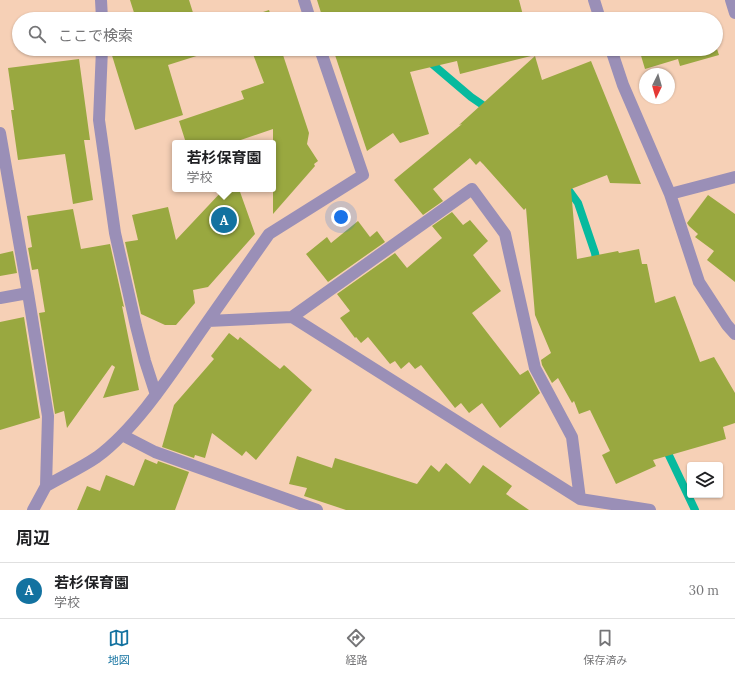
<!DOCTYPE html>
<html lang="ja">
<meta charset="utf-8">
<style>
:root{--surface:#fff;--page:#f6f6f6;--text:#202124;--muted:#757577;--line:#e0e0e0;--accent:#1372a0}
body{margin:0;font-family:Lora,"Noto Sans JP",serif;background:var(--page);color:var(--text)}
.controls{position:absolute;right:12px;bottom:12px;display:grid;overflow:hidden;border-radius:4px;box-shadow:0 1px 3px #0004}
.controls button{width:36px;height:36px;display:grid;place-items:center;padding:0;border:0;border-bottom:1px solid var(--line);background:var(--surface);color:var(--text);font:20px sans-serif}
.compass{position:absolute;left:639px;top:68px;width:36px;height:36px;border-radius:50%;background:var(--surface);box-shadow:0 1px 3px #0004;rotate:185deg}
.you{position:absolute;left:341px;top:217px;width:14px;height:14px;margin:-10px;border:3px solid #fff;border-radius:50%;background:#1a73e8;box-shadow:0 0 0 6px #1a73e833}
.badge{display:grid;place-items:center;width:26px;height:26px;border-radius:50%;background:var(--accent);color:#fff;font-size:13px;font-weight:700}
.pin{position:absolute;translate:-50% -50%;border:2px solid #fff;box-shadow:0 1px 4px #0006}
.popup{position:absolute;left:172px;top:140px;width:104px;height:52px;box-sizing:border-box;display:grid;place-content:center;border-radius:4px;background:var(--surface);filter:drop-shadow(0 1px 3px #0005);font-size:13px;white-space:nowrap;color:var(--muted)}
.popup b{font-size:15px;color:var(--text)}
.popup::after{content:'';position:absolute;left:50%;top:100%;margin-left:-8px;border:8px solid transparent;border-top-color:var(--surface)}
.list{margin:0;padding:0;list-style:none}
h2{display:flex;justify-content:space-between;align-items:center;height:52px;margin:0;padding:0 16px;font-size:17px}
h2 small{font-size:13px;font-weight:400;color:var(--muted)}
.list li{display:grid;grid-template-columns:26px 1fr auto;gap:12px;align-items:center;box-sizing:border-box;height:56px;padding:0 16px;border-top:1px solid var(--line)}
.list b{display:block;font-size:15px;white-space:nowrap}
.list p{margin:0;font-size:13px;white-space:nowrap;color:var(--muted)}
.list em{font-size:13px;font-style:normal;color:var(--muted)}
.icon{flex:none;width:22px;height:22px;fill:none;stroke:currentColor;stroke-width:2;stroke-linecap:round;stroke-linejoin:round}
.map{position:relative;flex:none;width:735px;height:510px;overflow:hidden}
.search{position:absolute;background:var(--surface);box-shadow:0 1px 3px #0004;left:12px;right:12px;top:12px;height:44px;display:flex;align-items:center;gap:10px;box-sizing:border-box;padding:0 14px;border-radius:22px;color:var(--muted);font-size:15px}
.sheet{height:108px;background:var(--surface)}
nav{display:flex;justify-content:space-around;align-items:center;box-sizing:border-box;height:56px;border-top:1px solid var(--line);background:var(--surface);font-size:11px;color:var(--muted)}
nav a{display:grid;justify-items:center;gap:2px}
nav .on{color:var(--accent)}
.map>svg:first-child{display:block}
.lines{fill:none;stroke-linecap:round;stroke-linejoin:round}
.stream{stroke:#07ba9e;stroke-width:8}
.building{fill:#99a840}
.minor{stroke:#9a8fb7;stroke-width:12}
</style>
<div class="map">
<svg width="735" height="510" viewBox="0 0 735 510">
<rect width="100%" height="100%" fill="#f6d0b6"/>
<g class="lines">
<path class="stream" d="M 421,49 L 424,57 L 471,97 L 490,110
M 565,185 L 578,203 L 595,253 L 597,265
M 665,447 L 695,510"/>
</g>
<path class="building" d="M 130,0 L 189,0 L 195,19 L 136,19 Z
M 317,0 L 519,0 L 524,19 L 323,19 Z
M 269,10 L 272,19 L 242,19 Z
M 716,46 L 719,55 L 680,66 L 678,59 L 645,69 L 639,49 L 716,49 Z
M 110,49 L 205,49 L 206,53 L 168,65 L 183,115 L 135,130 Z
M 251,49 L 281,49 L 309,133 L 307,144 L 318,161 L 314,164 L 315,166 L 273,214 L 273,129 L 232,143 L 186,143 L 179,121 L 244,99 L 241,91 L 264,83 Z
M 333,49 L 533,49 L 535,55 L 460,74 L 457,61 L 410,72 L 429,134 L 400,143 L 393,133 L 367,151 Z
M 535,56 L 542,80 L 591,61 L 641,184 L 610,183 L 607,175 L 571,189 L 577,259 L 618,251 L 619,253 L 639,249 L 642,264 L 647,264 L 655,303 L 675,296 L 700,362 L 714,357 L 735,393 L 735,423 L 723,427 L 726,439 L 653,460 L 656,466 L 616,484 L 602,455 L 610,451 L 590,410 L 579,414 L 574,401 L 572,403 L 558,378 L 552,383 L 542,365 L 541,360 L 551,353 L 535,315 L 526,208 L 524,210 L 483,164 L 480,161 L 476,165 L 470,158 L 433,189 L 443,201 L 423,215 L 394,180 L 462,124 L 459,125 Z
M 79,59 L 90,140 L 84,140 L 93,200 L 73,204 L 65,154 L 18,160 L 11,110 L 14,110 L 8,68 Z
M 224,189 L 239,189 L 255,234 L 208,287 L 193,290 L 195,303 L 176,325 L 165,325 L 141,314 L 125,242 L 138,240 L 132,215 L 168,207 L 176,240 Z
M 708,195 L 735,214 L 735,282 L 707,260 L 714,251 L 695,237 L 698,234 L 689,226 L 687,223 Z
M 73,209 L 81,249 L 110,244 L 124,307 L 122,306 L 139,390 L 103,398 L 115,367 L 112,365 L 67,428 L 64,411 L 55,414 L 39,313 L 45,312 L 38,269 L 32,270 L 28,248 L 32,247 L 27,216 Z
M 452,212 L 463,225 L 470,220 L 488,241 L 473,255 L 501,291 L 472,313 L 520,375 L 528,370 L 540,393 L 500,428 L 482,403 L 469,413 L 461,403 L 455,408 L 421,365 L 415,369 L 409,362 L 401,369 L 395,361 L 390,364 L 368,337 L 361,343 L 356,337 L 355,338 L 340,318 L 350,311 L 337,294 L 395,253 L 407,268 L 442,238 L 432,226 Z
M 358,221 L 370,237 L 377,231 L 385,242 L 328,282 L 306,254 L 327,237 L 331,243 Z
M 13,251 L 17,273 L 0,276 L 0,254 Z
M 24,317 L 40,418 L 0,430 L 0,322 Z
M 229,333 L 238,340 L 240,337 L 280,369 L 284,365 L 312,390 L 256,460 L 246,451 L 242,456 L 212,433 L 205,458 L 195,455 L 194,458 L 162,447 L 174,405 L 214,359 L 211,356 Z
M 297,456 L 332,468 L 335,458 L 417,484 L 431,465 L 439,472 L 446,463 L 470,484 L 483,465 L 512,486 L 506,494 L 529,510 L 346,510 L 304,496 L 307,488 L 289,484 Z
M 145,459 L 157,464 L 158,461 L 189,472 L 175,510 L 77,510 L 87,486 L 100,491 L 106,475 L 134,486 Z"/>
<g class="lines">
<path class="minor" d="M 101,0 L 102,19
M 304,0 L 310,19
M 594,0 L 600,19
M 731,0 L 735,13
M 102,49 L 99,120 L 115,233 L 136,326 L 145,361 L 156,395
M 611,49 L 623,85 L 670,194 L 699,282 L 727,325 L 735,334
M 0,133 L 28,293 L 48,416 L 46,486 L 33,510
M 670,194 L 735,177
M 0,298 L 28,293
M 292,317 L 472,189 L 505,234 L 535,368 L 572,437 L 580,499
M 208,321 L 269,234 L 363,175 L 320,49
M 122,435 L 155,452 L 317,510
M 46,486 C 63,476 81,468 97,457 C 140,425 176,366 208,321 L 292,317 L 580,499 L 650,510"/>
</g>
</svg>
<div class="controls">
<button><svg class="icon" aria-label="layers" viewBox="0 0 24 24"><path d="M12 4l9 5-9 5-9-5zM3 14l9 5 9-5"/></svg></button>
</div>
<svg class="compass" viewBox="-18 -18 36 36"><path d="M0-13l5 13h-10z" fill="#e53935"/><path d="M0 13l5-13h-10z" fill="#757577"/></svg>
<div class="you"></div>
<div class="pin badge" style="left:224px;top:220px">A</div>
<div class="popup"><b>若杉保育園</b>学校</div>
<div class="search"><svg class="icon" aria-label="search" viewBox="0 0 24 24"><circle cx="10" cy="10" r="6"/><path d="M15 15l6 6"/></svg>ここで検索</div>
</div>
<section class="sheet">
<h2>周辺<small></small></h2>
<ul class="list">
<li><span class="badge">A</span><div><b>若杉保育園</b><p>学校</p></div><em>30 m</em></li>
</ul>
</section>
<nav>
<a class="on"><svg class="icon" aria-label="map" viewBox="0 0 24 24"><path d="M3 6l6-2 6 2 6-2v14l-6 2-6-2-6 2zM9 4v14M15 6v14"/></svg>地図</a>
<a><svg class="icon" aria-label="directions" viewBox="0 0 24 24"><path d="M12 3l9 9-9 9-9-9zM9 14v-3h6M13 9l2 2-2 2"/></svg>経路</a>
<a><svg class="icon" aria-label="saved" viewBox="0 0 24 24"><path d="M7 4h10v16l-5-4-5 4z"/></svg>保存済み</a>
</nav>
